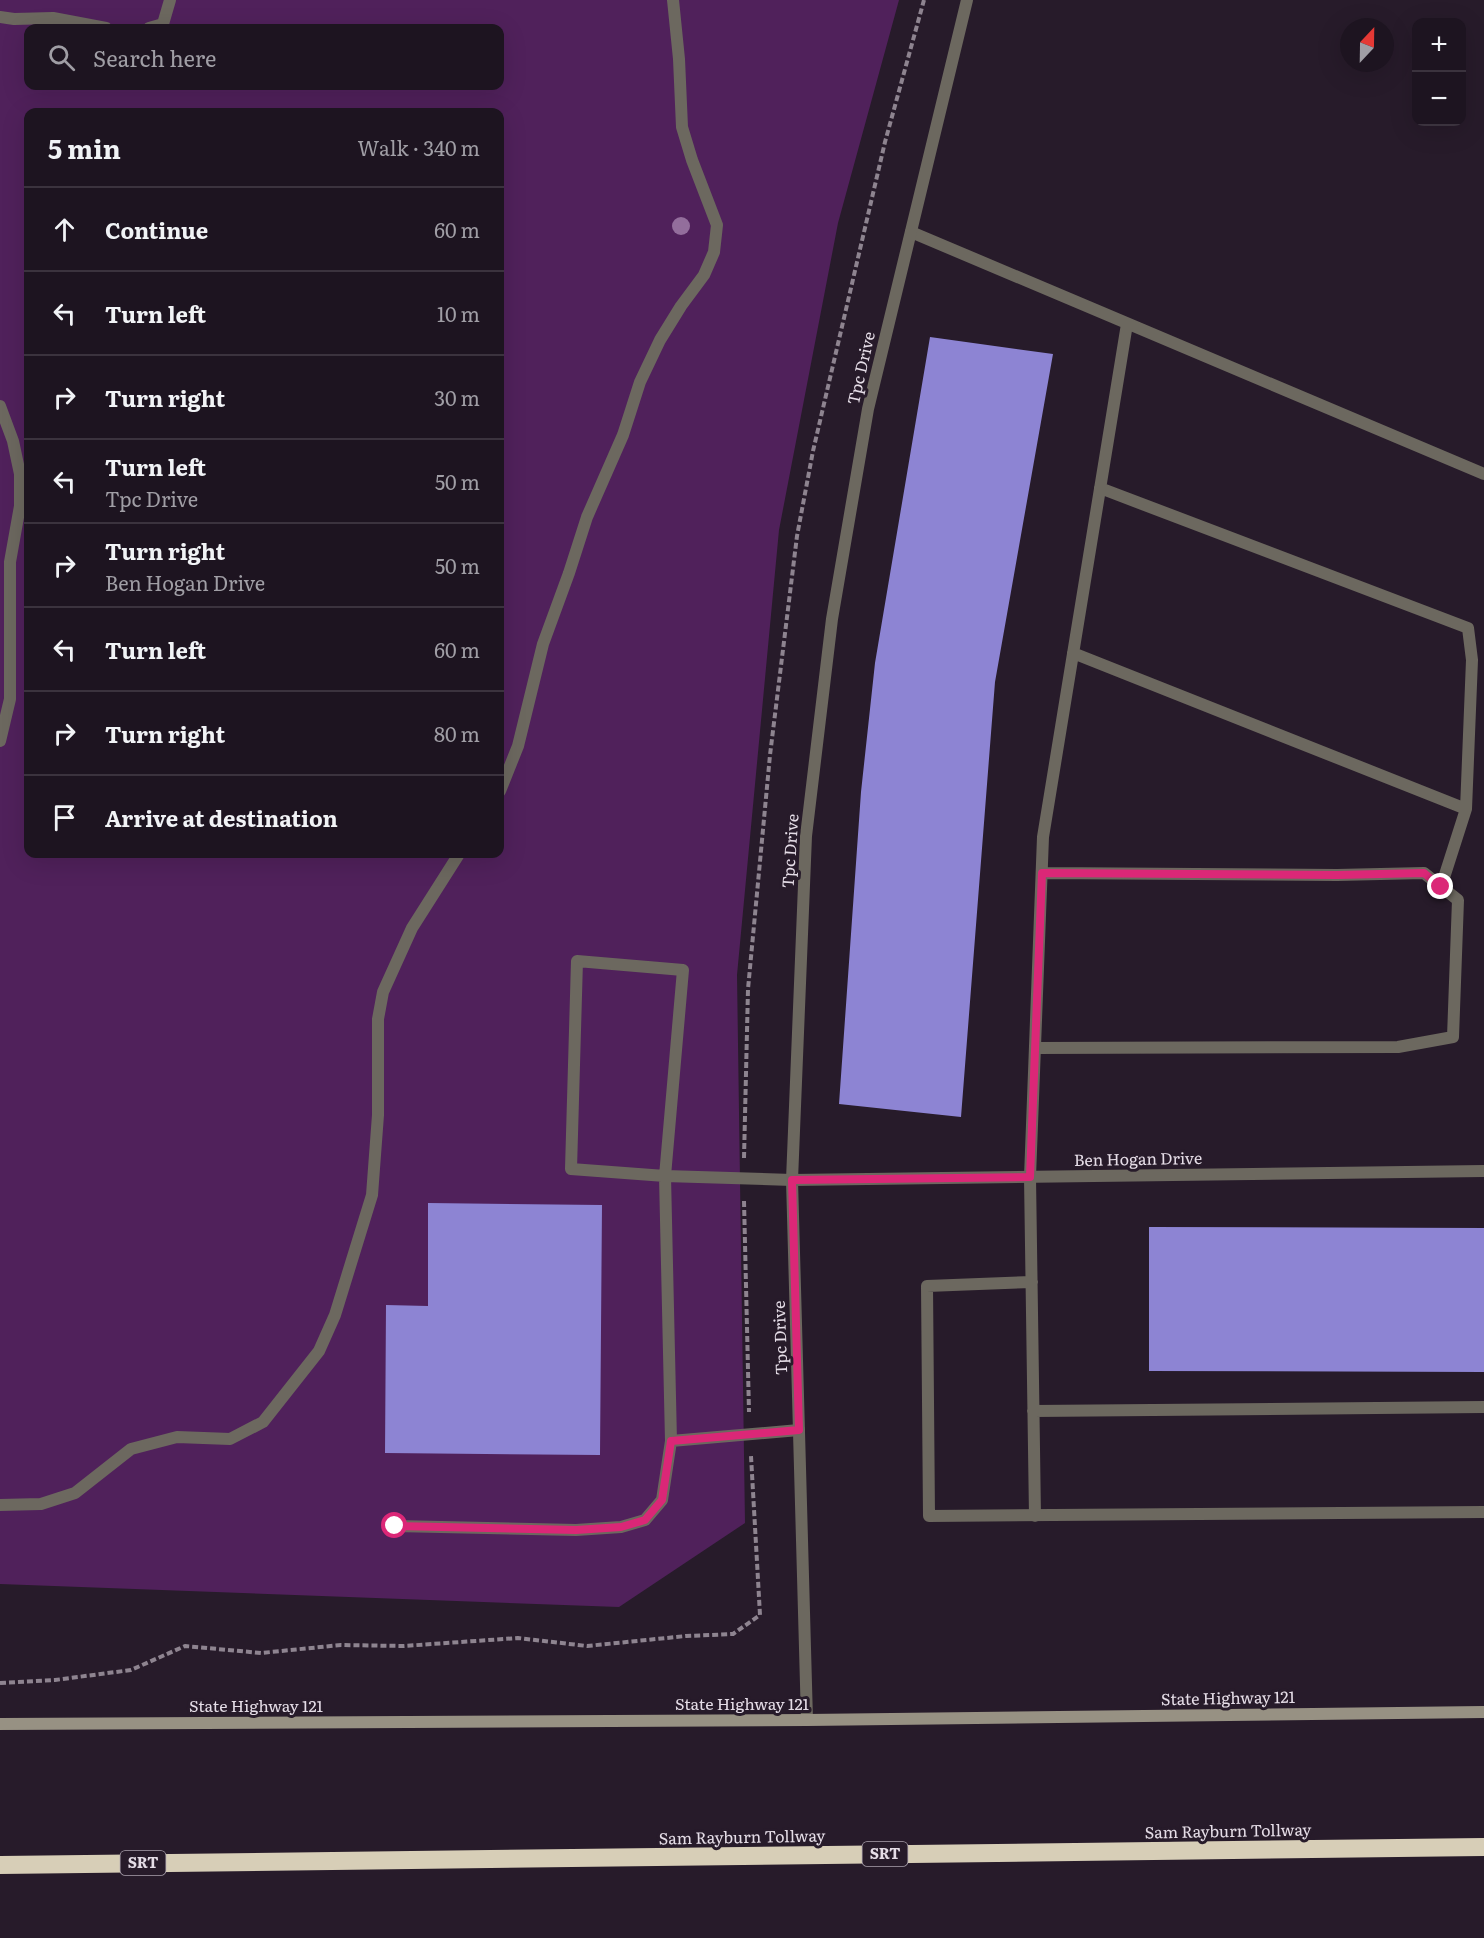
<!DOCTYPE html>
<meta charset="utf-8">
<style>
:root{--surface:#1d1420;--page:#251d29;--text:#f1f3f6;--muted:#a09ea5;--line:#3b333e}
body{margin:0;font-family:Literata,serif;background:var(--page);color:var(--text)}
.controls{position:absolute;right:18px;top:18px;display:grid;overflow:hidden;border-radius:12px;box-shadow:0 6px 24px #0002}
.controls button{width:54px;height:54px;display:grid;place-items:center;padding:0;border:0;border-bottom:2px solid var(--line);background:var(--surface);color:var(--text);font:30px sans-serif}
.compass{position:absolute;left:1340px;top:18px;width:54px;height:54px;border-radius:50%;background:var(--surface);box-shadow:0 6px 24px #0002;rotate:22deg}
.stop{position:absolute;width:18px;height:18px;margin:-14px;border:4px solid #db2777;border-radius:50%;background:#fff}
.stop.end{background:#db2777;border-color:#fff;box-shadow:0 2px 6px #0008}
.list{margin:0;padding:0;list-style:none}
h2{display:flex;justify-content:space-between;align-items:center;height:78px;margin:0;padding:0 24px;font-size:26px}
h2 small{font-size:20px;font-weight:400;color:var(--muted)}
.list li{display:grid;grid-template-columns:39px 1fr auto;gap:18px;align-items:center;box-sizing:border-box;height:84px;padding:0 24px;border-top:2px solid var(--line)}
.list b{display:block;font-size:22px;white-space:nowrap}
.list p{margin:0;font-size:20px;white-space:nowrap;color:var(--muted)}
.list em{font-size:20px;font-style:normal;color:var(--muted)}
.icon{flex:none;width:33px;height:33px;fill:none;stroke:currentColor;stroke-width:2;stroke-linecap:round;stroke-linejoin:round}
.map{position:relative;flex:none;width:1484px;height:1938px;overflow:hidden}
.search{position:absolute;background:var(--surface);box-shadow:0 6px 24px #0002;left:24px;top:24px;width:480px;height:66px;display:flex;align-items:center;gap:15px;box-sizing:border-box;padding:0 21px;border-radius:12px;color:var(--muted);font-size:22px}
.panel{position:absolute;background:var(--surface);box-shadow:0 6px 24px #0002;left:24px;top:108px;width:480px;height:750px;border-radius:12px}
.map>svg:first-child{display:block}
.green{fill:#50215b;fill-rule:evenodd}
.building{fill:#8d84d3}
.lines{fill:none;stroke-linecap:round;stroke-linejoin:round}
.path{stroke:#8e8490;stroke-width:4;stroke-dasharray:6 3;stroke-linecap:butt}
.service{stroke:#6c685f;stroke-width:12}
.minor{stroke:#6c685f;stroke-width:12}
.secondary{stroke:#979183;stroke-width:12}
.motorway{stroke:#d7ceb7;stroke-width:18}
.tree{fill:#936e9c}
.route{stroke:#db2777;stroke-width:8}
.labels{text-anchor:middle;stroke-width:6;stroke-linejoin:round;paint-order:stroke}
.shield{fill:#271b2a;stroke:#aca3ae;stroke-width:1.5}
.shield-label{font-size:15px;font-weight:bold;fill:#e5dde7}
.street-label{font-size:16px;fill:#e5dde7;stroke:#271b2a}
</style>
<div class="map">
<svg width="1484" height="1938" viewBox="0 0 1484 1938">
<rect width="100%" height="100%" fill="#271b2a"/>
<path class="green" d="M 0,0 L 899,0 L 838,223 L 779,530 L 737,975 L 745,1523 L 619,1607 L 0,1584 ZM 28,28 L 500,28 L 500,86 L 28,86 ZM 28,112 L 500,112 L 500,854 L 28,854 Z"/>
<path class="building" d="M 930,337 L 1053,354 L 995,682 L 961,1117 L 839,1104 L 861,792 L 875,663 Z
M 428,1203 L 602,1205 L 600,1455 L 385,1453 L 386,1305 L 428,1306 Z
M 1149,1227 L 1484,1228 L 1484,1372 L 1149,1371 Z"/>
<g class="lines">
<path class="path" d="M 744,1158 L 748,989 L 770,755 L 797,536 L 813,451 L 885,142 L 924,0
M 744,1201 L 749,1412
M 0,1683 L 55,1680 L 131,1670 L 185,1646 L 261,1653 L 341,1645 L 404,1646 L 518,1638 L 587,1646 L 686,1636 L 733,1634 L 760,1615 L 751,1456"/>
<path class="service" d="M 0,17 L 14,19 L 53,18 L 106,28
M 149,28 L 163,24 L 170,0
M 911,232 L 1484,474
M 0,406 L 13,441 L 20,474 L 20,506 L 10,562 L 10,699 L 0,741
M 1100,488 L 1468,628 L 1472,660 L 1466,809 L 1441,887
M 1073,653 L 1466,809
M 500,791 L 518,746 L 543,644 L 569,573 L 587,517 L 623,435 L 640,382 L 660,340 L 681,306 L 704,275 L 714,252 L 717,225 L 692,160 L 682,127 L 679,59 L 673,0
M 577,961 L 683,970 L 665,1176 L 571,1169 Z
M 1035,1048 L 1398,1047 L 1453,1037 L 1458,900 L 1424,873 L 1337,875 L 1042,873
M 1032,1282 L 927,1286 L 929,1516 L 1484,1512
M 1033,1411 L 1484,1407
M 671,1441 L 665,1176 L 792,1180
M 0,1505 L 41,1504 L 75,1493 L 131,1449 L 177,1437 L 230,1439 L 263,1422 L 319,1351 L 335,1315 L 372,1195 L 378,1115 L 378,1019 L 383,992 L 412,928 L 459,854
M 1035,1516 L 1030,1177 L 1043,837 L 1127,324
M 395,1526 L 576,1530 L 621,1527 L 645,1520 L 662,1500 L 671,1441 L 799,1430"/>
<path class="minor" d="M 792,1180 L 1484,1171
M 807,1720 L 792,1180 L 806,836 L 832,619 L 868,409 L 967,0"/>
<path class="secondary" d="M 0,1724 L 807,1720 L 1484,1712"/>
<path class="motorway" d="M 0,1865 L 1484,1847"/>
</g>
<circle class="tree" cx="681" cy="226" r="9"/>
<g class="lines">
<path class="route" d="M 395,1526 L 576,1530 L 621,1527 L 645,1520 L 662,1500 L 671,1441 L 799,1430 L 792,1180 L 1030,1177 L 1042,873 L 1337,875 L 1424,873 L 1441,887"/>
</g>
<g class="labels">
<g class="shield">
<rect x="862.5" y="1842" width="45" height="24" rx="4.5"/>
<rect x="120.5" y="1851" width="45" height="24" rx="4.5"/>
</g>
<g class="shield-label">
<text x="885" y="1859">SRT</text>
<text x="143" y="1868">SRT</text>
</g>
<g class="street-label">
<text transform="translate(861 368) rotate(-77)" y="6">Tpc Drive</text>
<text transform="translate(790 851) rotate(-86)" y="6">Tpc Drive</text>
<text transform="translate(1138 1159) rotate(-1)" y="6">Ben Hogan Drive</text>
<text transform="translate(780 1338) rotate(-92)" y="6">Tpc Drive</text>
<text transform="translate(1228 1698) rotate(-1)" y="6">State Highway 121</text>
<text x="742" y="1710">State Highway 121</text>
<text x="256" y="1712">State Highway 121</text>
<text transform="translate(1228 1831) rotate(-1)" y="6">Sam Rayburn Tollway</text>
<text transform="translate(742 1837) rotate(-1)" y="6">Sam Rayburn Tollway</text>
</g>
</g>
</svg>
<div class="controls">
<button>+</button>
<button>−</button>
</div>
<svg class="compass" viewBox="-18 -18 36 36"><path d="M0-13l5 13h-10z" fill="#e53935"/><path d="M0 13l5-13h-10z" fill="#a09ea5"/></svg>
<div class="stop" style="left:395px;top:1526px"></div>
<div class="stop end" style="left:1441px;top:887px"></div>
<div class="search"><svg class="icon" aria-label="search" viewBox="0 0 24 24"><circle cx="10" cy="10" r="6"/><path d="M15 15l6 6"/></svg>Search here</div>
<section class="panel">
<h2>5 min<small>Walk · 340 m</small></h2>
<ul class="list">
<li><svg class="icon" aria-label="ahead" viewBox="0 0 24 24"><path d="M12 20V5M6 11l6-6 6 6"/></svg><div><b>Continue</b></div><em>60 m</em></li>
<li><svg class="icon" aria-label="left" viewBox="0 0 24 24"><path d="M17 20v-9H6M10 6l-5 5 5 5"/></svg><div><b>Turn left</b></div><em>10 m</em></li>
<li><svg class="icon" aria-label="right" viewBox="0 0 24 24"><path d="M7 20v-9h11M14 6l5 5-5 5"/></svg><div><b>Turn right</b></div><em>30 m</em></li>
<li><svg class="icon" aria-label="left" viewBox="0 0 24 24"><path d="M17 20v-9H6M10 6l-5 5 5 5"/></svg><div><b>Turn left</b><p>Tpc Drive</p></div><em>50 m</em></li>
<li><svg class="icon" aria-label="right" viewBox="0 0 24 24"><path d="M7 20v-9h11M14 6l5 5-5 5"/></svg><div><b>Turn right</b><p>Ben Hogan Drive</p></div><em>50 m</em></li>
<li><svg class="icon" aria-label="left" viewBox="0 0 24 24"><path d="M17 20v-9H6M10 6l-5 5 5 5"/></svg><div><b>Turn left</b></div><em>60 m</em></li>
<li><svg class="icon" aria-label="right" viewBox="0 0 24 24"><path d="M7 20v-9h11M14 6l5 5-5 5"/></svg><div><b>Turn right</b></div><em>80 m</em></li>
<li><svg class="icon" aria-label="arrive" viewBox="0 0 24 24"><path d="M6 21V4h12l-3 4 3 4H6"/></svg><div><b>Arrive at destination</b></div></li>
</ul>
</section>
</div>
